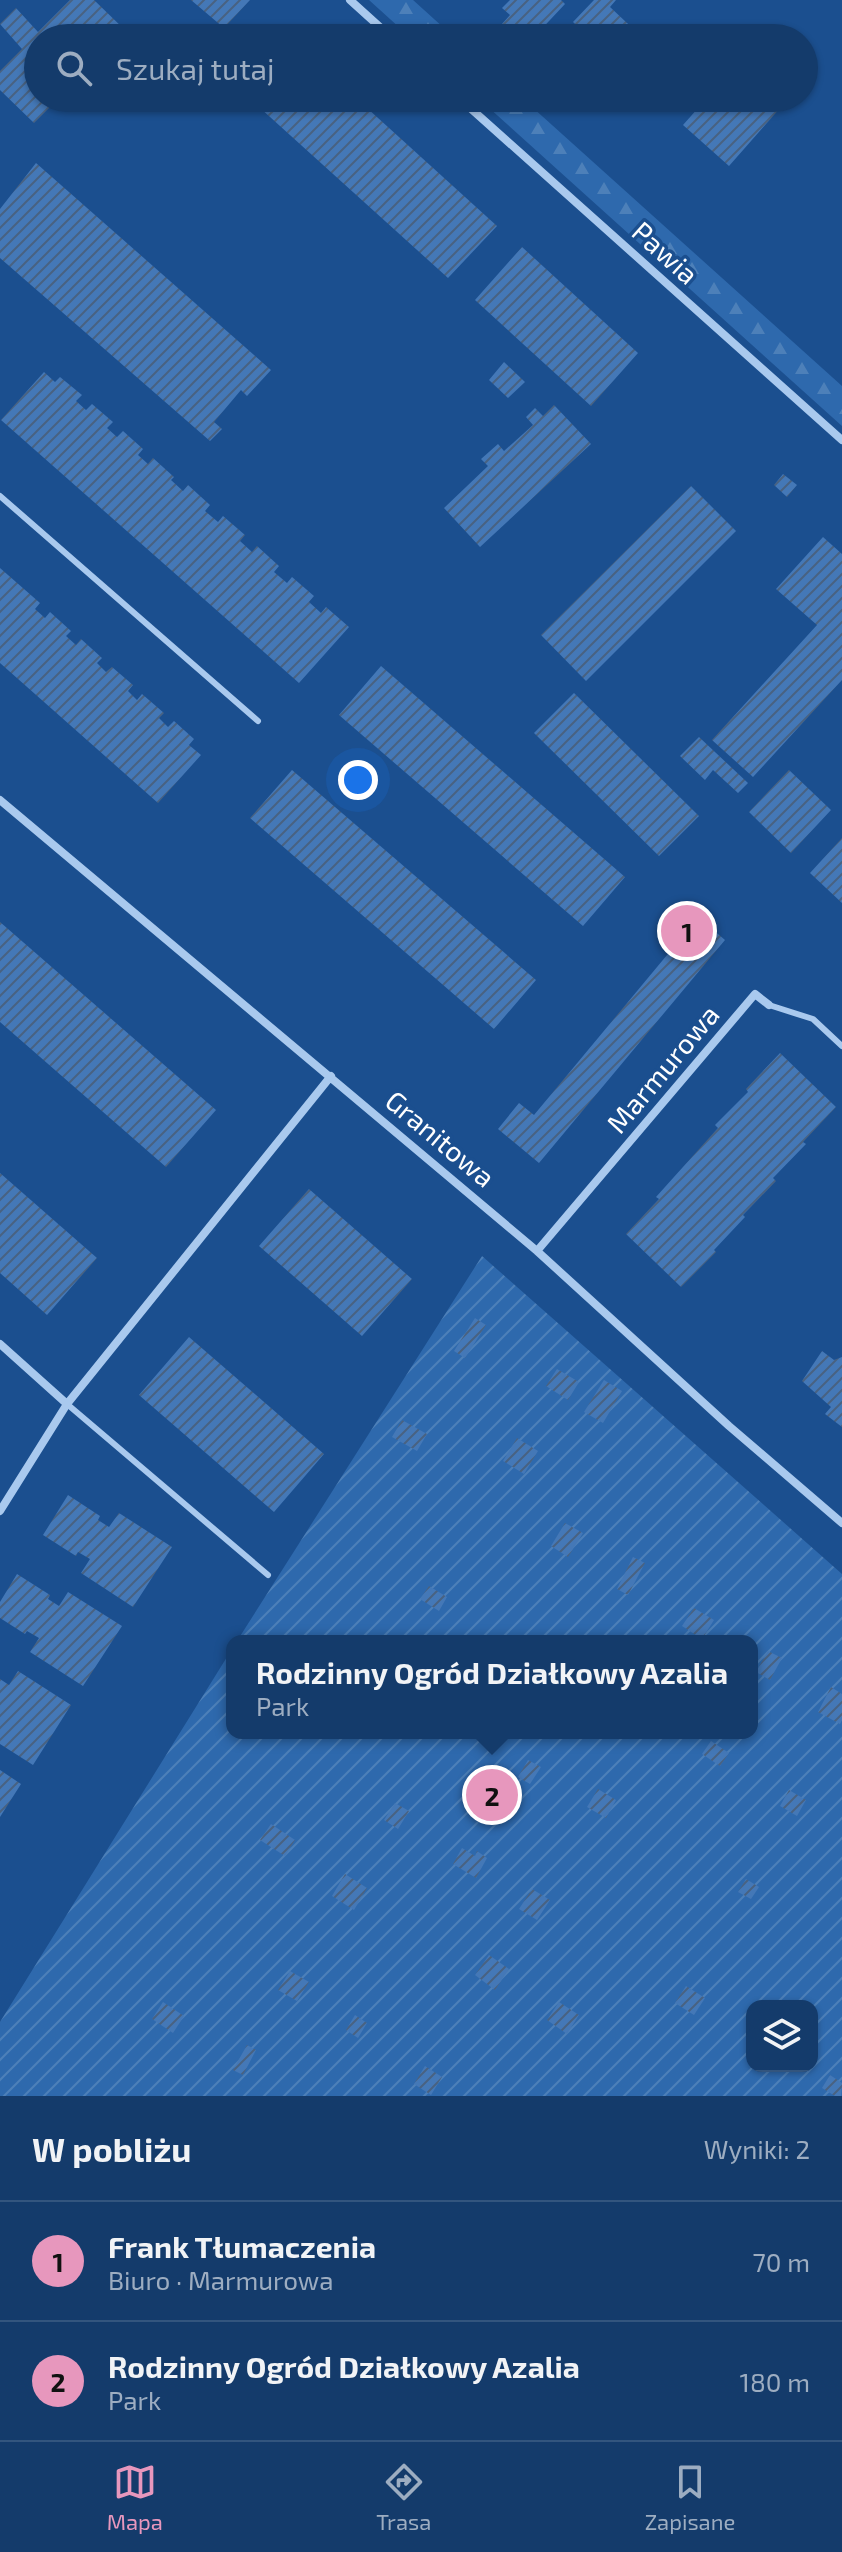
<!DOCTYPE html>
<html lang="pl">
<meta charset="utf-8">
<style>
:root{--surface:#143b6b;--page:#1d4271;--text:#f1f3f6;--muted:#9dadc1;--line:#33557e;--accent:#e797bd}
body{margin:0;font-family:"Exo 2",sans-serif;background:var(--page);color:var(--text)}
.controls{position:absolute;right:24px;bottom:24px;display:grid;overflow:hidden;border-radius:16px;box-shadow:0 2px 6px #0004}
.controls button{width:72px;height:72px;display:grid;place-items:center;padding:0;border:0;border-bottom:2px solid var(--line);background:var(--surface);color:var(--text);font:40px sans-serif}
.you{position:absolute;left:358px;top:780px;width:28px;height:28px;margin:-20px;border:6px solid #fff;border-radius:50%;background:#1a73e8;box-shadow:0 0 0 12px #1a73e833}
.badge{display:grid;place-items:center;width:52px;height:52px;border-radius:50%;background:var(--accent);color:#111;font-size:26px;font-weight:700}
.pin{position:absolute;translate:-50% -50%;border:4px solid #fff;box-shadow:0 2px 8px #0006}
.popup{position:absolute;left:226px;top:1635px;width:532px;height:104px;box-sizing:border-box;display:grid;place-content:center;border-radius:16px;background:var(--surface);filter:drop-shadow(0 2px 6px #0005);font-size:26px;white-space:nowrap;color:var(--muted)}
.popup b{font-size:30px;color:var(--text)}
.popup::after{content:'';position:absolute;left:50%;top:100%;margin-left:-16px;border:16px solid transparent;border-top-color:var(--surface)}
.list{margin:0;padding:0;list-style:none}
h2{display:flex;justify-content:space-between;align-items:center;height:104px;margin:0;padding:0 32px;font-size:34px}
h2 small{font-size:26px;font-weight:400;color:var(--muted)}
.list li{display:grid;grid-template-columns:52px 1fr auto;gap:24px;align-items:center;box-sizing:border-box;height:120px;padding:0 32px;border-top:2px solid var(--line)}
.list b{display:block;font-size:30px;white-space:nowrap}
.list p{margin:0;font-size:26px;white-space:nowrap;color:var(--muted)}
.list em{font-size:26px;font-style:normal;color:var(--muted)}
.icon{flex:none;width:44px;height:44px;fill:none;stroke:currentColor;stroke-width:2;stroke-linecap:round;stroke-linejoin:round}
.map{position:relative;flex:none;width:842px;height:2096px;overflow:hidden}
.search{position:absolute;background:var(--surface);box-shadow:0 2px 6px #0004;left:24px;right:24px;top:24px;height:88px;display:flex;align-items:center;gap:20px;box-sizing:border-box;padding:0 28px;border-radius:44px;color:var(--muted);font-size:30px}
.sheet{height:344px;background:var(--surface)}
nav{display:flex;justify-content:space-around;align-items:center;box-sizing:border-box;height:112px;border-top:2px solid var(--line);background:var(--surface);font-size:22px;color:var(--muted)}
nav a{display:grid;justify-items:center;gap:4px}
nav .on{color:var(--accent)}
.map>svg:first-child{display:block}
.forest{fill:url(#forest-firs)}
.garden{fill:url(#garden-furrows);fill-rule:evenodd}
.building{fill:url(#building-hatch)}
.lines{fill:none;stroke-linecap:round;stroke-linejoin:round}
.lane{stroke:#a9c9ee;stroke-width:6}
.street{stroke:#a9c9ee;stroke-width:8}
.labels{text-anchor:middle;stroke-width:7;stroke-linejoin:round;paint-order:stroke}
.street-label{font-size:28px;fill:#fff;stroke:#1b4f8f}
</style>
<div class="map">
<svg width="842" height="2096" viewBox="0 0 842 2096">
<defs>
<pattern id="forest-firs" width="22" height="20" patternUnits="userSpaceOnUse" patternTransform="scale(2)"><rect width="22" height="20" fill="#2e69ad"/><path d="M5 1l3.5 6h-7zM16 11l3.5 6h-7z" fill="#4d80b9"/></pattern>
<pattern id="garden-furrows" width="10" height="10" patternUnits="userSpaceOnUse" patternTransform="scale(2)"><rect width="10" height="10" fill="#2e69ad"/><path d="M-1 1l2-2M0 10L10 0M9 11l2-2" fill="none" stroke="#4d80b9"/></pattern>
<pattern id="building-hatch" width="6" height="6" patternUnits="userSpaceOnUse" patternTransform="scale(2)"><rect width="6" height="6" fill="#4478b7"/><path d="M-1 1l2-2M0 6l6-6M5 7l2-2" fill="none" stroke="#486282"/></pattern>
</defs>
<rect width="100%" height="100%" fill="#1b4f8f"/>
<path class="forest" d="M 369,0 L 413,0 L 455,38 L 411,38 Z
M 478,98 L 522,98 L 842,386 L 842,426 Z"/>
<path class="garden" d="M 482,1256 L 842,1574 L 842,2096 L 0,2096 L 0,2022 L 232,1649 L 232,1733 L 752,1733 L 752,1641 L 237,1641 ZM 752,2006 L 812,2006 L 812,2066 L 752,2066 Z"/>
<path class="building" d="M 70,0 L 94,0 L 126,31 L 119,38 L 38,38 L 38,98 L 59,98 L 34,123 L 0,90 L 0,71 L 22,49 L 0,24 L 16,8 L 38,32 Z
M 191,0 L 250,0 L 224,28 Z
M 510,0 L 561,0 L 565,4 L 534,37 L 532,35 L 529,38 L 517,38 L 502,24 L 510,15 L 502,8 Z
M 594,0 L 616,0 L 610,7 L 643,38 L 590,38 L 573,22 Z
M 249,98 L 356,98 L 497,226 L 448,278 Z
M 707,98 L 789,98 L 729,166 L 683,125 Z
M 36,163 L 271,370 L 247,396 L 241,390 L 214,422 L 222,429 L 210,441 L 0,258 L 0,209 Z
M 522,247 L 638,353 L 591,406 L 475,300 Z
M 504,362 L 525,382 L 508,398 L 489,380 Z
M 44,372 L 55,382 L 60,377 L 82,395 L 76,401 L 86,410 L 92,404 L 113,422 L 107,428 L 117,437 L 123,431 L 143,449 L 138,455 L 148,464 L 153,458 L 174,477 L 171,480 L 183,491 L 188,485 L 210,505 L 205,511 L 218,522 L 223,516 L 245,535 L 240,541 L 252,552 L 257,546 L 279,566 L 274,572 L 287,583 L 292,577 L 314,596 L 309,602 L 321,613 L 326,607 L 349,627 L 299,683 L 1,420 Z
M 554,405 L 591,444 L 480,547 L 444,508 L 488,466 L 481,459 L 498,444 L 504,451 L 533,425 L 526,417 L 535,408 L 543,416 Z
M 783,474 L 797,485 L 787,497 L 774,485 Z
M 691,486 L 736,531 L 586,681 L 541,635 Z
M 823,537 L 842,554 L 842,680 L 753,777 L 712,740 L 817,625 L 776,589 Z
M 0,568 L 40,603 L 35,609 L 45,618 L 50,612 L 71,631 L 66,636 L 76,645 L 81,639 L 102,658 L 97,663 L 106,672 L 112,667 L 133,685 L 128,691 L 137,700 L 142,694 L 164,713 L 159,718 L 168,727 L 174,721 L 194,739 L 189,745 L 201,755 L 158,803 L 0,663 Z
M 381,666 L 625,877 L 583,926 L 339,715 Z
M 574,693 L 699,816 L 659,856 L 534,733 Z
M 699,737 L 748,783 L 738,793 L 713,770 L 705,780 L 680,756 Z
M 292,770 L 536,980 L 494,1029 L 250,818 Z
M 789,770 L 831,810 L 791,853 L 749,812 Z
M 842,838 L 842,903 L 810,873 Z
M 683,904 L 725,940 L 539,1163 L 498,1129 L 519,1103 L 534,1115 L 677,943 L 662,931 Z
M 0,922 L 216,1110 L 166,1167 L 0,1022 Z
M 780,1053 L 836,1107 L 803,1142 L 806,1144 L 773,1178 L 776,1181 L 743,1215 L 745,1217 L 714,1250 L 716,1252 L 681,1287 L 626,1234 L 659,1199 L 656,1197 L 718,1128 L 715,1125 L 748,1092 L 746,1089 Z
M 0,1173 L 97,1258 L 47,1315 L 0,1273 Z
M 309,1189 L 412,1279 L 362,1336 L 259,1246 Z
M 475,1318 L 486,1325 L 465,1358 L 454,1351 Z
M 189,1337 L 324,1454 L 274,1512 L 139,1395 Z
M 822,1351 L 834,1360 L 842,1357 L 842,1427 L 825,1414 L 831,1407 L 802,1381 Z
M 557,1369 L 579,1382 L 568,1400 L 546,1386 Z
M 604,1380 L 622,1391 L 603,1423 L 584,1412 Z
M 402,1420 L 427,1434 L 417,1451 L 392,1437 Z
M 517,1438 L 538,1451 L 524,1474 L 503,1461 Z
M 68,1495 L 100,1516 L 98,1520 L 109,1527 L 119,1513 L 172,1547 L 133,1607 L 81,1573 L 90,1559 L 78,1552 L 76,1556 L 43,1535 Z
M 565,1523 L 583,1533 L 568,1557 L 551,1546 Z
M 633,1557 L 645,1563 L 628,1595 L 617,1589 Z
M 17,1574 L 50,1595 L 48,1599 L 59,1606 L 68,1592 L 122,1626 L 83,1686 L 30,1652 L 39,1638 L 27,1631 L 25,1634 L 0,1618 L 0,1602 Z
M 429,1586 L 447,1597 L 439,1611 L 420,1599 Z
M 694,1608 L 714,1620 L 702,1639 L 682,1626 Z
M 768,1651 L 782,1658 L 770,1680 L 756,1672 Z
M 18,1671 L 71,1705 L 33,1765 L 0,1744 L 0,1679 L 9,1685 Z
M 831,1687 L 842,1694 L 842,1720 L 840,1724 L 818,1712 Z
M 711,1741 L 729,1753 L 720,1766 L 702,1754 Z
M 528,1760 L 541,1767 L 530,1784 L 518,1777 Z
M 0,1770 L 21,1784 L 0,1817 Z
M 598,1789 L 616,1800 L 606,1818 L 587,1807 Z
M 789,1790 L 806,1800 L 797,1816 L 780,1806 Z
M 395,1803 L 409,1811 L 398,1829 L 384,1820 Z
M 271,1824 L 295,1840 L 285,1856 L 260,1840 Z
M 462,1848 L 475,1856 L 477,1851 L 487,1858 L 476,1878 L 453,1864 Z
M 345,1874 L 367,1888 L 354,1910 L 332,1896 Z
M 746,1879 L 759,1887 L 751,1899 L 738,1892 Z
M 532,1889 L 550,1900 L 537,1920 L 519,1909 Z
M 489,1955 L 509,1969 L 495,1990 L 475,1975 Z
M 290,1971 L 309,1982 L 297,2001 L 278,1990 Z
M 686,1986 L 705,1998 L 694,2015 L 675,2003 Z
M 163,2002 L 184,2016 L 173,2033 L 152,2019 Z
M 559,2002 L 579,2015 L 567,2034 L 547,2020 Z
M 355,2015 L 367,2023 L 358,2038 L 346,2030 Z
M 247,2045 L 256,2050 L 243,2075 L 233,2070 Z
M 425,2066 L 442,2077 L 431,2095 L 414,2084 Z
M 830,2075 L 842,2083 L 841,2096 L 835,2096 L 822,2088 Z"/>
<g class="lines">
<path class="lane" d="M 0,496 L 258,721
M 769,1005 L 813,1019 L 842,1046
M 67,1404 L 268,1575"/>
<path class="street" d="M 350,0 L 392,38
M 459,98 L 842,440
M 0,800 L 537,1251 L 729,1426 L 842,1523
M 537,1251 L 755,994 L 769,1005
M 0,1344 L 67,1404
M 0,1511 L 67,1404 L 331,1076"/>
</g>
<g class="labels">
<g class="street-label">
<text transform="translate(665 253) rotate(42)" y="10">Pawia</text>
<text transform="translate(663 1069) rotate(-50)" y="10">Marmurowa</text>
<text transform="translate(440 1139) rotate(40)" y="10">Granitowa</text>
</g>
</g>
</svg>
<div class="controls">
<button><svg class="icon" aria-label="layers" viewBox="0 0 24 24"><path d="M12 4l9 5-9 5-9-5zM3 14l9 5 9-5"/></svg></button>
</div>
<div class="you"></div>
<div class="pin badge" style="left:687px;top:931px">1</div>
<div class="pin badge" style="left:492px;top:1795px">2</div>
<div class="popup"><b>Rodzinny Ogród Działkowy Azalia</b>Park</div>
<div class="search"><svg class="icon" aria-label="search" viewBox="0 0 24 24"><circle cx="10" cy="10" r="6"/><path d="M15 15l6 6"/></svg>Szukaj tutaj</div>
</div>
<section class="sheet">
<h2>W pobliżu<small>Wyniki: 2</small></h2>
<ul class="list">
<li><span class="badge">1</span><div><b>Frank Tłumaczenia</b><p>Biuro · Marmurowa</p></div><em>70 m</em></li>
<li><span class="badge">2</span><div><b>Rodzinny Ogród Działkowy Azalia</b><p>Park</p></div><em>180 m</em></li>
</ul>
</section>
<nav>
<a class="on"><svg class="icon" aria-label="map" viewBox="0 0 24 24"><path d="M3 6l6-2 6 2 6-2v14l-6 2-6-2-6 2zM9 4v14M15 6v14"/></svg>Mapa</a>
<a><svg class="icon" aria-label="directions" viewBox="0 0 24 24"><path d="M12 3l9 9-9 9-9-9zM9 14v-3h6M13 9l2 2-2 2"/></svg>Trasa</a>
<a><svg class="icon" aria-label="saved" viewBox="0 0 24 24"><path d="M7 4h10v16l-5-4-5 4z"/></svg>Zapisane</a>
</nav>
